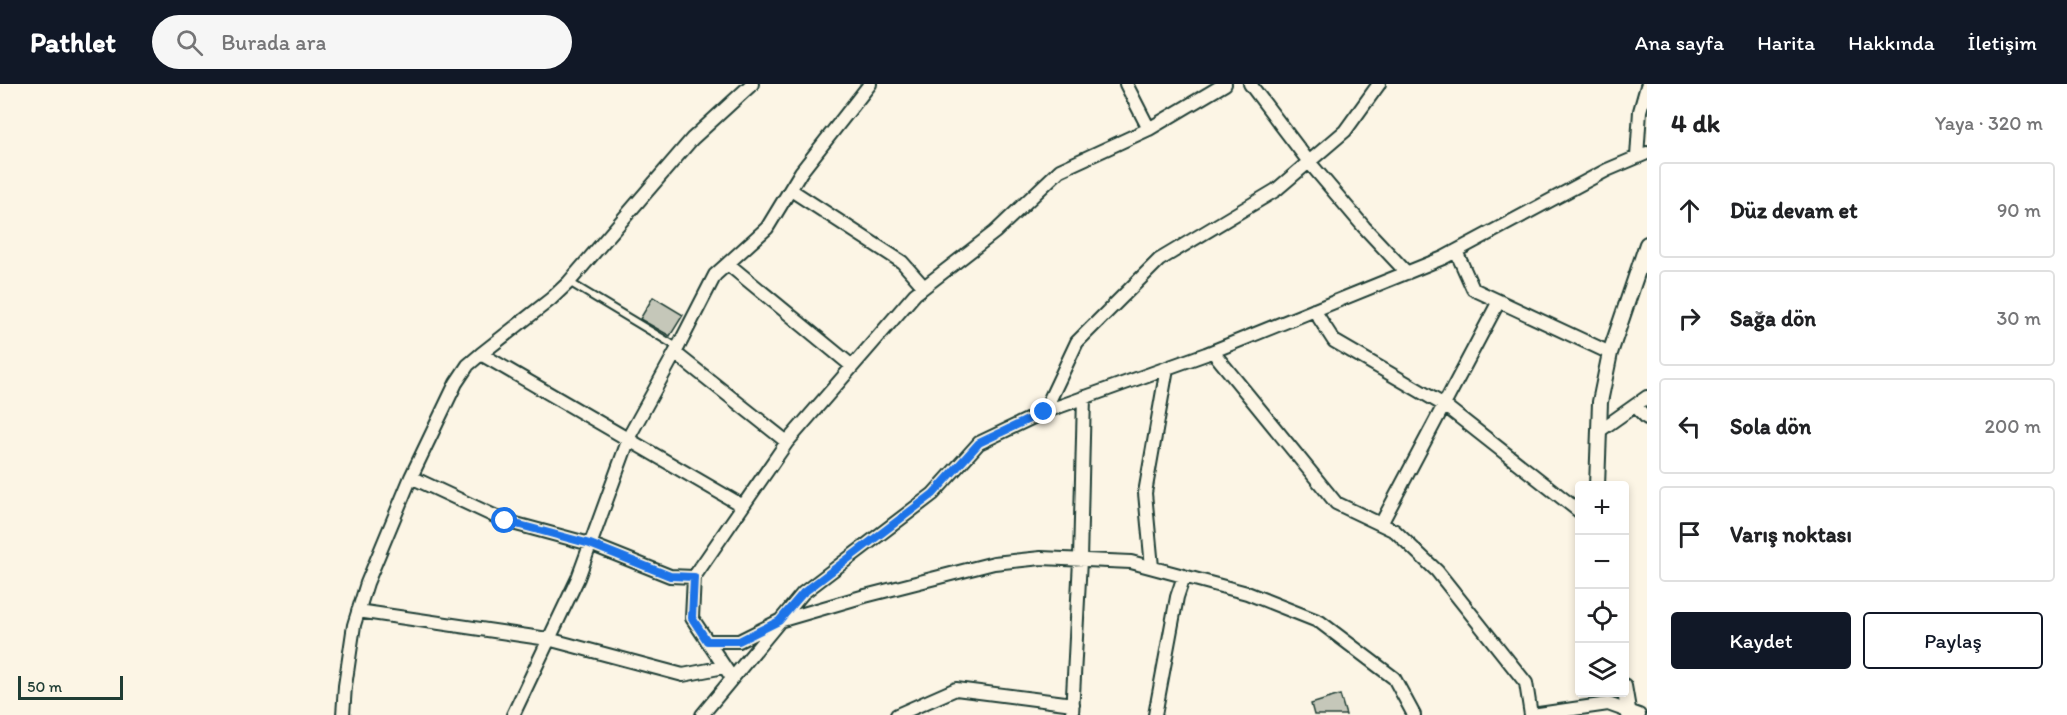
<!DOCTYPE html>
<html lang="tr">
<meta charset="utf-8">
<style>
:root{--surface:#fff;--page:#f6f6f6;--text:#202124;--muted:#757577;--line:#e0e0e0;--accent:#111827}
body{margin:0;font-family:Itim,sans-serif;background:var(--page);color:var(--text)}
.controls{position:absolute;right:18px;bottom:18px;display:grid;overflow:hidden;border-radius:6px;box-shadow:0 3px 9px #0003}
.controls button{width:54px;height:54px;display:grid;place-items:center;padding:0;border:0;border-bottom:2px solid var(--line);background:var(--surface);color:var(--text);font:30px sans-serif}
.scale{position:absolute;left:18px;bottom:15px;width:105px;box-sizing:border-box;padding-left:6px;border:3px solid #1f3d34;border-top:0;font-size:16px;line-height:21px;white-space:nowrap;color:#1f3d34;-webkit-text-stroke:4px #fcf5e5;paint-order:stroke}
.stop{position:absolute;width:18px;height:18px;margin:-14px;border:4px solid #1a73e8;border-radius:50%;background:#fff}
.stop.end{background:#1a73e8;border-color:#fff;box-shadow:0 2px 6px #0008}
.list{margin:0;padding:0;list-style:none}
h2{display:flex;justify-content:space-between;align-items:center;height:78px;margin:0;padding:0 24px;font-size:26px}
h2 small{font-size:20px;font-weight:400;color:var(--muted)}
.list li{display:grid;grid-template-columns:39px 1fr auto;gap:18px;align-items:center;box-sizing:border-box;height:96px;margin:0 12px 12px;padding:0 12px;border:2px solid var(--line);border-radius:6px}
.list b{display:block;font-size:22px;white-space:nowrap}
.list em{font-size:20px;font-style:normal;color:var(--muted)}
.actions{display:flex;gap:12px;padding:18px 24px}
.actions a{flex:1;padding:14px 0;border:2px solid var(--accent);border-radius:6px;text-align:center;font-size:21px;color:var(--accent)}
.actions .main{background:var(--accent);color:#fff}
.icon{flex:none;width:33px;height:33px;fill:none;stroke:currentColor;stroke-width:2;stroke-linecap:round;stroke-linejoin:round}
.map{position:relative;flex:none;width:1647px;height:631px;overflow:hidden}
header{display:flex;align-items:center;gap:36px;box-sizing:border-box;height:84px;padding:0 30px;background:var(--accent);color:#fff}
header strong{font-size:28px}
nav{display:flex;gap:33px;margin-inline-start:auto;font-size:21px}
.search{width:420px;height:54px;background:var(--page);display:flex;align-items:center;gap:15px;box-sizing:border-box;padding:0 21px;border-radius:33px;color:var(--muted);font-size:22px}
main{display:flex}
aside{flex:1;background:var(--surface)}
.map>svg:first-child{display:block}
.building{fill:#c5c7b9;stroke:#1f3d34;stroke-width:1.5}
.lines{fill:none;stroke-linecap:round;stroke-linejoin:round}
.service-casing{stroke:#1f3d34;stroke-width:10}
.minor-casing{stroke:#1f3d34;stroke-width:16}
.tertiary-casing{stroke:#1f3d34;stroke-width:18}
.service{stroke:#fcf5e5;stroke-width:6}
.minor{stroke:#fcf5e5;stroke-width:12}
.tertiary{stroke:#fcf5e5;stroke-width:14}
.route{stroke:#1a73e8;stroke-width:8}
</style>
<header>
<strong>Pathlet</strong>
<div class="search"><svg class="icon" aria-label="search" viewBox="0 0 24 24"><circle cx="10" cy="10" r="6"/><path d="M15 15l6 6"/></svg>Burada ara</div>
<nav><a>Ana sayfa</a><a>Harita</a><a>Hakkında</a><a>İletişim</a></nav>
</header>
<main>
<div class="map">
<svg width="1647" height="631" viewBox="0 0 1647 631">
<rect width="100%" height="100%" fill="#fcf5e5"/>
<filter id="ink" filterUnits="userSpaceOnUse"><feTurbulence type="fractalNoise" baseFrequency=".0167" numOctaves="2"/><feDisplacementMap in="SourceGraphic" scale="12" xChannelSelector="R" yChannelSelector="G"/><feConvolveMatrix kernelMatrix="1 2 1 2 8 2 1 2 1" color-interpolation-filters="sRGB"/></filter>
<g filter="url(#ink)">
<path class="building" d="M 653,213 L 683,231 L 670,252 L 640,235 Z
M 1340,611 L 1346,631 L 1314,631 L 1311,620 Z"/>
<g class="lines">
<g class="service-casing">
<path id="service" d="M 569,198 L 677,263"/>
</g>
<g class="minor-casing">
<path id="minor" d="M 1126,0 L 1149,45
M 1250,0 L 1309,78 L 1364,143 L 1407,189
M 1637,73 L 1640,27 L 1647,2
M 791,106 L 902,178 L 924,203
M 1456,167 L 1473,205 L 1610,269
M 728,180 L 852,282
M 1314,226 L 1334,257 L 1444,321 L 1580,428
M 1213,268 L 1336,419 L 1395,447 L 1437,487 L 1526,599 L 1531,631
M 675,269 L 787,358
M 481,270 L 743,422
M 1635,322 L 1647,334
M 1044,328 L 1077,258 L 1159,176 L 1276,106 L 1345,47 L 1379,0
M 1599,347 L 1647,313
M 411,393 L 505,437 L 590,460 L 670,492 L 694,493
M 1381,440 L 1499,217
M 1152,483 L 1145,409 L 1167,284
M 358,527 L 548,555 L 683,591 L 724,583
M 707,557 L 739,557 L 779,537 L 865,512 L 994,479 L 1041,474 L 1131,478 L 1247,509 L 1320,538 L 1394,594 L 1414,631
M 732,594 L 692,534 L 694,493 L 787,358 L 915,210 L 995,148 L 1060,86 L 1149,45 L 1225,0
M 343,631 L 345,602 L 354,541 L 367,499 L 411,393 L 456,299 L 468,281 L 481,270 L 551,215 L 569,198 L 692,55 L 752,0
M 513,631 L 578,494 L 631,349 L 675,269 L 715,191 L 767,144 L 801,88 L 870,0
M 702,631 L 803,509 L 933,410 L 979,359 L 1044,328 L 1206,270 L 1443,174 L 1607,86 L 1647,69
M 897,631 L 956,605 L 1073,620
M 1072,631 L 1080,476 L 1084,313
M 1155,631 L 1177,513 L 1184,492
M 1532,631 L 1608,620 L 1639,631"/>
</g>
<g class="tertiary-casing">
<path id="tertiary" d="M 1597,402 L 1600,318 L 1610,269 L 1647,160
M 1624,602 L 1629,631"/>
</g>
<use href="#service" class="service"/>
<use href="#minor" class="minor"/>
<use href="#tertiary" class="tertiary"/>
</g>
</g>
<g class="lines" filter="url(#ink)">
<path class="route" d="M 505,437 L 590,460 L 670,492 L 694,493 L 692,534 L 707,557 L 739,557 L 779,537 L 803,509 L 933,410 L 979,359 L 1044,328"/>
</g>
</svg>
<div class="controls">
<button>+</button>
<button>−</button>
<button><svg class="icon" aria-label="locate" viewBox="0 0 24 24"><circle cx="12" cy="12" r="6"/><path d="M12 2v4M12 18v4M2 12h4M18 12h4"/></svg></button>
<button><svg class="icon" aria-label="layers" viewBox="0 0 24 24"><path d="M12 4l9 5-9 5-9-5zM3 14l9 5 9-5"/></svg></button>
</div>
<div class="scale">50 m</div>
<div class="stop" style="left:505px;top:437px"></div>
<div class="stop end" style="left:1044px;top:328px"></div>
</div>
<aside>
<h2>4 dk<small>Yaya · 320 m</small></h2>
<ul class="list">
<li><svg class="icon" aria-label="ahead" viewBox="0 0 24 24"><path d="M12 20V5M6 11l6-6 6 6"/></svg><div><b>Düz devam et</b></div><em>90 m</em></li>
<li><svg class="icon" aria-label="right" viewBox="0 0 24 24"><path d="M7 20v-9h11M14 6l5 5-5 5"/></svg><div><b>Sağa dön</b></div><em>30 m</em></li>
<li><svg class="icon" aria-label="left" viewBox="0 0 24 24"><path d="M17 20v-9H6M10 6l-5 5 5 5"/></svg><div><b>Sola dön</b></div><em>200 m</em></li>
<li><svg class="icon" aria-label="arrive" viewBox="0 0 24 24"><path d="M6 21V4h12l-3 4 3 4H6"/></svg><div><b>Varış noktası</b></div></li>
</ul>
<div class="actions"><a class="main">Kaydet</a><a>Paylaş</a></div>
</aside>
</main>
